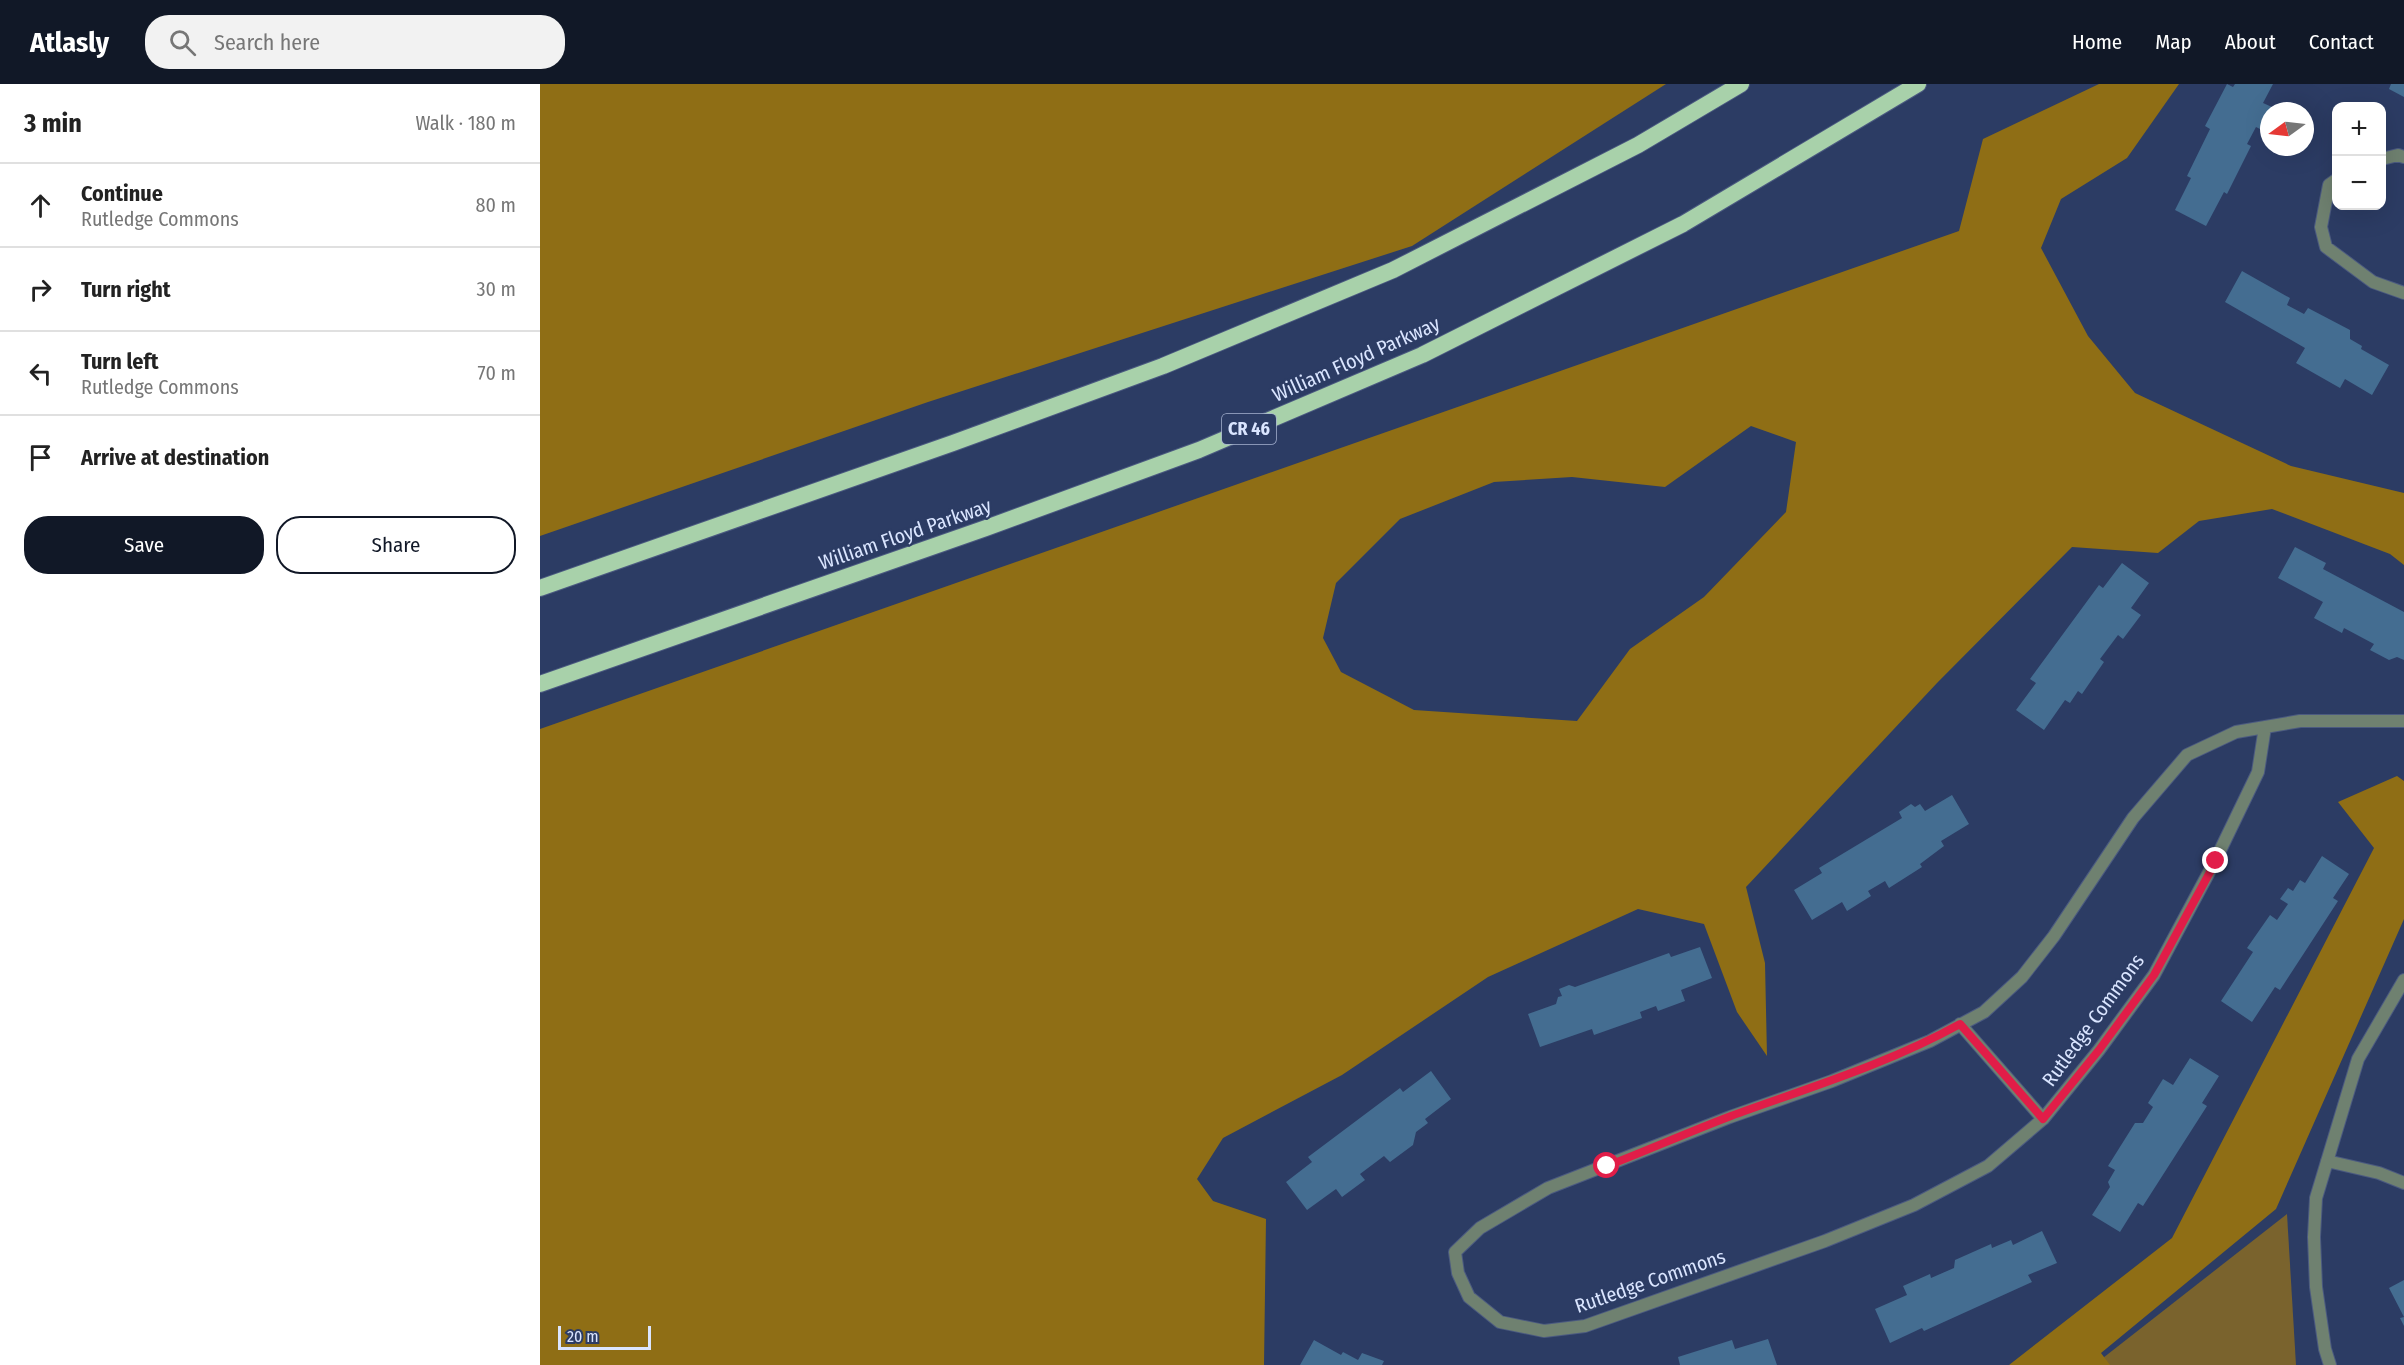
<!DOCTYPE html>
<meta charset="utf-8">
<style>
:root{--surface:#fff;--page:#f2f2f2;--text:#222;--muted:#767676;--line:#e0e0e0;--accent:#111827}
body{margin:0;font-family:"Fira Sans Condensed",sans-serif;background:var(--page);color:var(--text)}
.controls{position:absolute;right:18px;top:18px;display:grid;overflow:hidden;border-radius:12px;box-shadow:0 6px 24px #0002}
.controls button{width:54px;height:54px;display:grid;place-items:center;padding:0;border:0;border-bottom:2px solid var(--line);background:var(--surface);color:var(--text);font:30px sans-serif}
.compass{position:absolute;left:1720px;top:18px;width:54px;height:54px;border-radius:50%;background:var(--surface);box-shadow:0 6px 24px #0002;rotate:255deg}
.scale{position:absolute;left:18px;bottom:15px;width:93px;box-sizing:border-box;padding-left:6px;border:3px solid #dae5ff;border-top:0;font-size:16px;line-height:21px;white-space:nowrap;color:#dae5ff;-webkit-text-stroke:4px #2c3c64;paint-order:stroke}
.stop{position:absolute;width:18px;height:18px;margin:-14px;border:4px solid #e11d48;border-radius:50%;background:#fff}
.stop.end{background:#e11d48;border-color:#fff;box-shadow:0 2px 6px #0008}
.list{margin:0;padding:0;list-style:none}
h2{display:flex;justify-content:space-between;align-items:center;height:78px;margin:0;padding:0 24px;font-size:26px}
h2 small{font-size:20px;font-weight:400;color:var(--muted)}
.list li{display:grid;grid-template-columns:39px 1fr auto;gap:18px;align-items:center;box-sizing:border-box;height:84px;padding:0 24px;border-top:2px solid var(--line)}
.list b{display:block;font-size:22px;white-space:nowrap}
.list p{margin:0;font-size:20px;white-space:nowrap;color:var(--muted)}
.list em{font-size:20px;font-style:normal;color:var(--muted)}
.actions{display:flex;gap:12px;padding:18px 24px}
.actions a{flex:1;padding:14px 0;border:2px solid var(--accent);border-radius:24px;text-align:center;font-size:21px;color:var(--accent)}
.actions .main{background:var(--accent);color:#fff}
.icon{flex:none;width:33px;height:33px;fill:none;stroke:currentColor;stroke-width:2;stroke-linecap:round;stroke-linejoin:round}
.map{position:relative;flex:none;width:1864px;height:1281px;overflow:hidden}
header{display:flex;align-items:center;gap:36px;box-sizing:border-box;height:84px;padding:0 30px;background:var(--accent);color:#fff}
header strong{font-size:28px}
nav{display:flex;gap:33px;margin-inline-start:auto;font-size:21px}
.search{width:420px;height:54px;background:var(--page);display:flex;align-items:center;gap:15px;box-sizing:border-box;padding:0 21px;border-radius:24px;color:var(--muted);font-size:22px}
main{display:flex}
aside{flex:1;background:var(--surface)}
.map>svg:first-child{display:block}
.green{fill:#7a632d}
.forest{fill:#8f6e15;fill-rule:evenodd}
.building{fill:#446d91}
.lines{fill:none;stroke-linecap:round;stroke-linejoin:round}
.minor-casing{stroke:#4b5a80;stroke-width:14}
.trunk-casing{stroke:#4b5a80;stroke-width:18}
.minor{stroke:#6f8170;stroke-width:12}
.trunk{stroke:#a8d1aa;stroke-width:16}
.route{stroke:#e11d48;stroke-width:8}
.labels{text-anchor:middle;stroke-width:4.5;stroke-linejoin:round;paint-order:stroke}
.shield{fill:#2c3c64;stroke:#a6b2d0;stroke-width:1.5}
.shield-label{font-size:18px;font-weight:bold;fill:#dae5ff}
.street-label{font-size:20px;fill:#dae5ff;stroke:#2c3c64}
</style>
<header>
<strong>Atlasly</strong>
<div class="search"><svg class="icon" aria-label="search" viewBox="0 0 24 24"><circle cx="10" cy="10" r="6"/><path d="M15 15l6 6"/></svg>Search here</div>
<nav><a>Home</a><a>Map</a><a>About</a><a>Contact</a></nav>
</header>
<main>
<aside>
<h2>3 min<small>Walk · 180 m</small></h2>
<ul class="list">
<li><svg class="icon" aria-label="ahead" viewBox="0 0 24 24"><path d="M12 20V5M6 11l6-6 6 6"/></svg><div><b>Continue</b><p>Rutledge Commons</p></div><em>80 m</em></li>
<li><svg class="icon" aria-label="right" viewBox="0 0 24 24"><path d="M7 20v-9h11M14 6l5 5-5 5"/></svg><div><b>Turn right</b></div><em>30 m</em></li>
<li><svg class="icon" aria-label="left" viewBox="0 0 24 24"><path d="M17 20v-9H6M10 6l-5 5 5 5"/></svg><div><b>Turn left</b><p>Rutledge Commons</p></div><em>70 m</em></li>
<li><svg class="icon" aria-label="arrive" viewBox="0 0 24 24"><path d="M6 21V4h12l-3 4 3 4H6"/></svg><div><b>Arrive at destination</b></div></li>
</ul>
<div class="actions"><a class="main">Save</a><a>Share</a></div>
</aside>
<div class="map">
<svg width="1864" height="1281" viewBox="0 0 1864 1281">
<rect width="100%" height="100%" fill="#2c3c64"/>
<path class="green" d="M 1747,1130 L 1756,1281 L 1554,1281 Z"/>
<path class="forest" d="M 0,0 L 1126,0 L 872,162 L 388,318 L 0,452 Z
M 1559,0 L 1639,0 L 1587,74 L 1521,115 L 1501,164 L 1548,252 L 1595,309 L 1751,382 L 1864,409 L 1864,481 L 1850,470 L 1732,425 L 1659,437 L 1618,469 L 1532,463 L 1397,599 L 1206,803 L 1225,879 L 1227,972 L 1197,928 L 1164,840 L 1098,825 L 948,893 L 802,991 L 683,1054 L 657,1095 L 673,1117 L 726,1135 L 724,1281 L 0,1281 L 0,645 L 1419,147 L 1443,55 ZM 1211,342 L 1256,358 L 1246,428 L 1164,513 L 1090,565 L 1037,637 L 874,626 L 801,588 L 783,554 L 796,499 L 860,435 L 954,398 L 1032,393 L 1125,403 Z
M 1857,692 L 1864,697 L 1864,835 L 1736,1125 L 1561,1269 L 1570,1281 L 1469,1281 L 1632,1154 L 1834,764 L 1798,718 Z"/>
<path class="building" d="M 1687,0 L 1693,3 L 1695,0 L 1733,0 L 1723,19 L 1732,23 L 1720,45 L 1716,43 L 1707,60 L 1711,62 L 1687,110 L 1684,108 L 1666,142 L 1635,126 L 1651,94 L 1647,92 L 1670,45 L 1665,42 Z
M 1851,0 L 1864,0 L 1864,13 L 1849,5 Z
M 1702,187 L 1750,214 L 1747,221 L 1764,230 L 1768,224 L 1810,246 L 1810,255 L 1822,262 L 1821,265 L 1849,281 L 1832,311 L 1805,295 L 1800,304 L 1756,279 L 1765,264 L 1685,218 Z
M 1755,463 L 1786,479 L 1783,485 L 1864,528 L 1864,576 L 1857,573 L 1849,576 L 1830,566 L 1834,560 L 1804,544 L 1802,549 L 1774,534 L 1783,518 L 1738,494 Z
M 1582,479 L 1609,499 L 1591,524 L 1601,531 L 1583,555 L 1578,551 L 1560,575 L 1564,578 L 1542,610 L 1538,607 L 1530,619 L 1525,616 L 1504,646 L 1476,626 L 1496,599 L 1490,595 L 1559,501 L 1563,504 Z
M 1412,711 L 1429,740 L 1401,757 L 1404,762 L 1380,780 L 1382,783 L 1349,804 L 1345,797 L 1328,807 L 1331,812 L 1307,827 L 1302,818 L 1272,836 L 1254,806 L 1282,789 L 1279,784 L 1362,734 L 1359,728 L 1371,720 L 1375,723 L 1380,720 L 1385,727 Z
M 1782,772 L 1809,790 L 1793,814 L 1798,817 L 1740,906 L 1735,903 L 1712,938 L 1681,917 L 1713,868 L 1707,864 L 1730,831 L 1737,836 L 1748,820 L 1740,815 L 1748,804 L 1753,807 L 1760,796 L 1765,799 Z
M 1160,863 L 1172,894 L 1141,906 L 1145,917 L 1118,927 L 1116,922 L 1100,928 L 1102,934 L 1054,951 L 1052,945 L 1000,963 L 988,930 L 1016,920 L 1018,913 L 1022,912 L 1019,905 L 1029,901 L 1035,903 L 1129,869 L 1131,873 Z
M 1650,974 L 1679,992 L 1662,1019 L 1667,1022 L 1603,1122 L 1598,1119 L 1580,1148 L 1552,1131 L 1570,1103 L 1568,1098 L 1575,1086 L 1568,1082 L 1595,1039 L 1603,1039 L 1613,1023 L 1608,1019 L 1623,995 L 1633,1001 Z
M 891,987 L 911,1015 L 885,1035 L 888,1039 L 876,1048 L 873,1061 L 850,1078 L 844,1072 L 820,1090 L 825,1096 L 802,1113 L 796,1105 L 767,1126 L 746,1098 L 772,1078 L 768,1073 L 860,1004 L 863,1008 Z
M 1502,1147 L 1517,1179 L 1488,1191 L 1492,1198 L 1384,1247 L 1382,1244 L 1350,1259 L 1335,1225 L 1367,1211 L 1363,1202 L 1390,1190 L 1391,1194 L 1414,1184 L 1415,1176 L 1451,1160 L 1452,1164 L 1471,1156 L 1473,1161 Z
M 1864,1196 L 1864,1242 L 1860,1234 L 1864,1233 L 1849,1204 Z
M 1228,1255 L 1237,1281 L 1140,1281 L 1138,1273 L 1192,1256 L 1195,1265 Z
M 774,1256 L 801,1271 L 803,1268 L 818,1276 L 822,1269 L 844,1277 L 842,1281 L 760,1281 Z"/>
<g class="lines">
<g class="minor-casing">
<path id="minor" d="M 1842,75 L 1858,71 L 1864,73
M 1796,96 L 1789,101 L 1781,143 L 1786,163 L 1833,198 L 1864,209
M 1725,643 L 1718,688 L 1675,777 L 1614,891 L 1559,966 L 1503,1035 L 1448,1082 L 1374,1121 L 1285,1157 L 1045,1242 L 1004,1247 L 960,1238 L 929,1213 L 918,1189 L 915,1168 L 940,1144 L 1008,1104 L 1190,1033 L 1292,997 L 1390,957 L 1444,928 L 1482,893 L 1514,852 L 1593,734 L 1647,671 L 1696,648 L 1760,637 L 1864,637
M 1420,940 L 1503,1035
M 1787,1077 L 1839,1089 L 1864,1099
M 1790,1281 L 1785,1265 L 1776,1203 L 1774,1153 L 1776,1114 L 1818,975 L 1864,896"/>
</g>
<g class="trunk-casing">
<path id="trunk" d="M 0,504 L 413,359 L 623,282 L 853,186 L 1098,61 L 1201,0
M 0,600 L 446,444 L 659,366 L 882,271 L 1143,140 L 1378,0"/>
</g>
<use href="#minor" class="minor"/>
<use href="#trunk" class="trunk"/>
</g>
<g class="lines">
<path class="route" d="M 1067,1082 C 1108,1066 1149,1048 1191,1032 C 1268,1004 1348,980 1420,940 L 1503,1035 L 1559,966 L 1614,891 L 1676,777"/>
</g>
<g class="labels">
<rect class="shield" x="682" y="330" width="54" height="30" rx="4.5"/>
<g class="shield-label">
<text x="709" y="351">CR 46</text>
</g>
<g class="street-label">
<text transform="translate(816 275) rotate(-24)" y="7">William Floyd Parkway</text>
<text transform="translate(365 450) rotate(-19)" y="7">William Floyd Parkway</text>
<text transform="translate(1553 936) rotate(-54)" y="7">Rutledge Commons</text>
<text transform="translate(1110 1197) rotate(-19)" y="7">Rutledge Commons</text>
</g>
</g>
</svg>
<div class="controls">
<button>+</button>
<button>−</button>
</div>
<svg class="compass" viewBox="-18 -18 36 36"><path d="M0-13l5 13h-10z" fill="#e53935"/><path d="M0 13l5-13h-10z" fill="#767676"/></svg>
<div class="scale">20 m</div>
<div class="stop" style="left:1067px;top:1082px"></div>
<div class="stop end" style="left:1676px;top:777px"></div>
</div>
</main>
